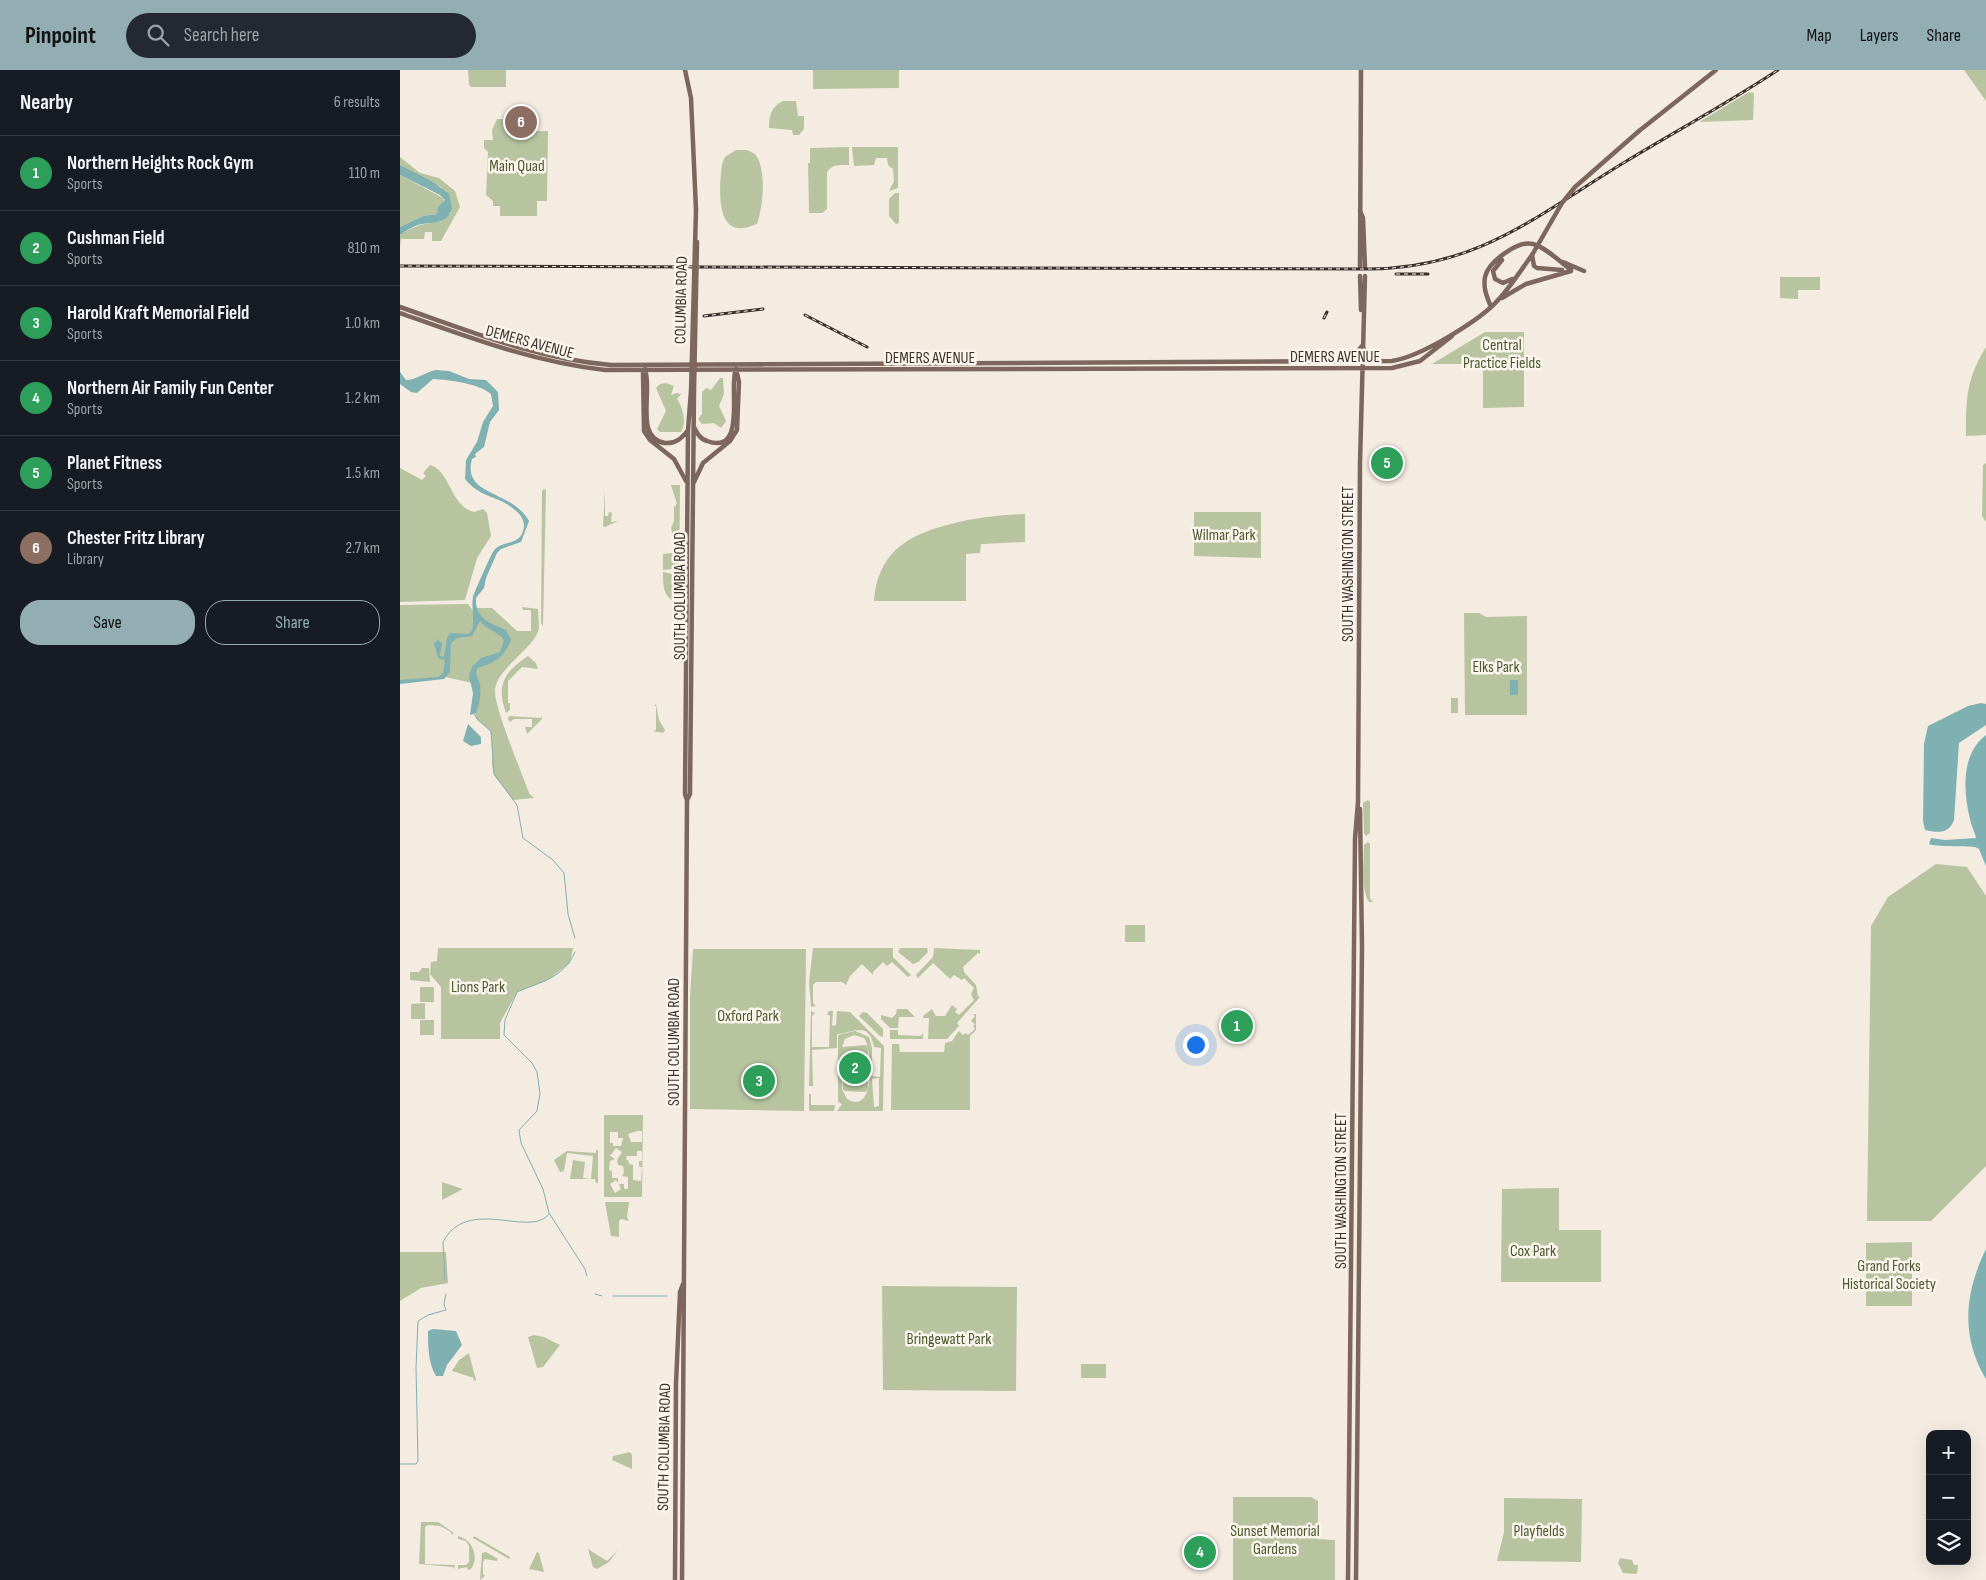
<!DOCTYPE html>
<meta charset="utf-8">
<style>
:root{--surface:#171b24;--page:#242831;--text:#f1f3f6;--muted:#9ea1a6;--line:#363941;--accent:#92aeb2}
body{margin:0;font-family:"Sofia Sans Condensed",sans-serif;background:var(--page);color:var(--text)}
.controls{position:absolute;right:15px;bottom:15px;display:grid;overflow:hidden;border-radius:10px;box-shadow:0 5px 20px #0002}
.controls button{width:45px;height:45px;display:grid;place-items:center;padding:0;border:0;border-bottom:1px solid var(--line);background:var(--surface);color:var(--text);font:25px sans-serif}
.you{position:absolute;left:795px;top:974px;width:18px;height:18px;margin:-12px;border:4px solid #fff;border-radius:50%;background:#1a73e8;box-shadow:0 0 0 8px #1a73e833}
.badge{display:grid;place-items:center;width:32px;height:32px;border-radius:50%;background:var(--accent);color:#fff;font-size:16px;font-weight:700}
.pin{position:absolute;translate:-50% -50%;border:2px solid #fff;box-shadow:0 1px 5px #0006}
.list{margin:0;padding:0;list-style:none}
h2{display:flex;justify-content:space-between;align-items:center;height:65px;margin:0;padding:0 20px;font-size:21px}
h2 small{font-size:16px;font-weight:400;color:var(--muted)}
.list li{display:grid;grid-template-columns:32px 1fr auto;gap:15px;align-items:center;box-sizing:border-box;height:75px;padding:0 20px;border-top:1px solid var(--line)}
.list b{display:block;font-size:19px;white-space:nowrap}
.list p{margin:0;font-size:16px;white-space:nowrap;color:var(--muted)}
.list em{font-size:16px;font-style:normal;color:var(--muted)}
.actions{display:flex;gap:10px;padding:15px 20px}
.actions a{flex:1;padding:11px 0;border:1px solid var(--accent);border-radius:20px;text-align:center;font-size:18px;color:var(--accent)}
.actions .main{background:var(--accent);color:#111}
.icon{flex:none;width:28px;height:28px;fill:none;stroke:currentColor;stroke-width:2;stroke-linecap:round;stroke-linejoin:round}
.map{position:relative;flex:none;width:1586px;height:1510px;overflow:hidden}
header{display:flex;align-items:center;gap:30px;box-sizing:border-box;height:70px;padding:0 25px;background:var(--accent);color:#111}
header strong{font-size:24px}
nav{display:flex;gap:28px;margin-inline-start:auto;font-size:18px}
.search{width:350px;height:45px;background:var(--page);display:flex;align-items:center;gap:12px;box-sizing:border-box;padding:0 18px;border-radius:28px;color:var(--muted);font-size:19px}
main{display:flex}
aside{flex:1;background:var(--surface)}
.map>svg:first-child{display:block}
.green{fill:#b8c4a0;fill-rule:evenodd}
.water{fill:#7fb0b2}
.lines{fill:none;stroke-linecap:round;stroke-linejoin:round}
.stream{stroke:#7fb0b2;stroke-width:1}
.major{stroke:#7d675c;stroke-width:4.5}
.rail-casing{stroke:#3b302b;stroke-width:3}
.rail{stroke:#fbf5ee;stroke-width:1;stroke-dasharray:4;stroke-linecap:butt}
.major-bridge{stroke:#7d675c;stroke-width:4.5}
.labels{text-anchor:middle;stroke-width:5;stroke-linejoin:round;paint-order:stroke}
.park-label{font-size:16px;fill:#4a5a2e;stroke:#fbf5ee}
.street-label{font-size:16px;fill:#3b302b;stroke:#fbf5ee}
</style>
<header>
<strong>Pinpoint</strong>
<div class="search"><svg class="icon" aria-label="search" viewBox="0 0 24 24"><circle cx="10" cy="10" r="6"/><path d="M15 15l6 6"/></svg>Search here</div>
<nav><a>Map</a><a>Layers</a><a>Share</a></nav>
</header>
<main>
<aside>
<h2>Nearby<small>6 results</small></h2>
<ul class="list">
<li><span class="badge" style="background:#2e9e5b">1</span><div><b>Northern Heights Rock Gym</b><p>Sports</p></div><em>110 m</em></li>
<li><span class="badge" style="background:#2e9e5b">2</span><div><b>Cushman Field</b><p>Sports</p></div><em>810 m</em></li>
<li><span class="badge" style="background:#2e9e5b">3</span><div><b>Harold Kraft Memorial Field</b><p>Sports</p></div><em>1.0 km</em></li>
<li><span class="badge" style="background:#2e9e5b">4</span><div><b>Northern Air Family Fun Center</b><p>Sports</p></div><em>1.2 km</em></li>
<li><span class="badge" style="background:#2e9e5b">5</span><div><b>Planet Fitness</b><p>Sports</p></div><em>1.5 km</em></li>
<li><span class="badge" style="background:#8d6e63">6</span><div><b>Chester Fritz Library</b><p>Library</p></div><em>2.7 km</em></li>
</ul>
<div class="actions"><a class="main">Save</a><a>Share</a></div>
</aside>
<div class="map">
<svg width="1586" height="1510" viewBox="0 0 1586 1510">
<rect width="100%" height="100%" fill="#f4ebe1"/>
<path class="green" d="M 68,0 L 106,0 L 106,17 L 71,17 L 69,14 Z
M 413,0 L 499,0 L 499,18 L 413,19 Z
M 1564,0 L 1586,0 L 1586,31 Z
M 1349,22 L 1354,23 L 1353,50 L 1299,52 Z
M 383,31 L 396,31 L 398,46 L 404,46 L 404,59 L 399,65 L 393,65 L 392,60 L 369,58 C 369,45 371,37 383,31 Z
M 97,49 L 103,49 L 104,59 L 108,59 L 108,62 L 148,61 L 147,131 L 137,131 L 137,146 L 100,146 L 100,136 L 93,136 L 93,131 L 86,125 L 88,82 L 84,78 L 84,70 L 93,70 L 92,60 Z
M 449,77 L 449,95 C 440,95 432,94 427,102 L 427,139 L 422,143 L 409,143 L 408,93 L 410,93 L 410,78 Z
M 452,77 L 498,77 L 498,118 L 489,121 L 494,111 L 493,99 L 488,95 L 487,88 L 476,88 L 474,95 L 454,96 Z
M 336,80 L 347,80 L 355,84 C 367,98 363,138 357,154 C 350,156 346,159 338,158 C 315,155 320,111 322,94 L 325,87 Z
M 0,87 L 20,103 L 39,108 L 55,121 L 60,137 L 41,171 L 32,171 L 32,162 L 25,162 L 24,169 L 1,169 L 0,177 L 0,165 L 2,163 L 20,155 L 42,151 L 51,143 L 41,117 L 3,98 L 0,95 Z
M 0,105 L 43,128 L 44,132 L 37,144 L 23,146 L 0,157 Z
M 495,123 L 499,123 L 499,153 L 496,154 L 489,146 L 489,129 Z
M 1380,207 L 1420,207 L 1420,220 L 1398,220 L 1398,229 L 1380,228 Z
M 1085,262 L 1124,262 L 1124,337 L 1083,338 L 1083,294 L 1032,294 Z
M 1586,277 L 1586,365 L 1566,366 C 1566,328 1566,310 1586,277 Z
M 320,308 L 323,308 L 324,324 L 319,336 L 326,351 L 321,358 L 314,353 L 302,354 L 298,349 L 302,344 L 302,322 L 306,318 L 311,320 Z
M 266,313 L 274,316 L 271,325 L 277,323 L 281,324 L 277,329 C 283,337 287,353 281,362 L 260,362 L 257,359 L 266,341 L 256,318 L 260,314 Z
M 1586,393 L 1586,452 L 1582,446 L 1583,395 Z
M 30,395 C 51,401 49,435 74,442 L 83,439 L 87,443 L 91,466 L 77,488 L 65,530 L 0,532 L 0,398 L 22,410 L 26,406 L 23,403 Z
M 271,415 L 280,415 L 279,532 L 277,533 C 263,527 263,516 263,502 L 272,504 L 272,499 L 263,500 L 263,484 L 272,483 L 275,474 L 271,458 L 274,451 L 274,437 L 277,434 Z
M 144,419 L 146,420 L 143,556 L 141,553 L 142,421 Z
M 205,419 L 205,446 L 208,446 L 209,442 L 212,443 L 211,452 L 218,451 L 205,457 L 203,456 Z
M 794,442 L 861,442 L 861,488 L 794,486 Z
M 625,444 L 625,472 L 581,474 L 580,483 L 566,484 L 566,531 L 474,531 C 475,514 480,498 491,485 C 516,454 587,445 625,444 Z
M 68,534 L 76,545 L 76,538 L 92,538 L 117,561 L 131,561 L 131,540 L 123,540 L 122,537 L 138,539 C 138,545 140,556 138,562 C 130,581 97,599 95,620 C 94,637 122,703 129,723 L 134,728 L 113,730 L 94,705 L 92,695 L 92,667 L 90,661 L 76,648 L 73,633 L 77,614 L 45,607 L 0,612 L 0,535 Z
M 1064,543 L 1079,543 L 1086,547 L 1127,546 L 1127,645 L 1065,645 Z
M 128,586 L 136,593 L 138,599 L 122,597 L 108,611 L 108,633 L 110,633 L 110,640 L 106,643 C 96,615 104,602 128,586 Z
M 1051,628 L 1058,628 L 1058,643 L 1051,643 Z
M 256,634 L 259,650 L 265,660 L 263,663 L 253,661 L 256,660 L 256,636 L 254,636 Z
M 141,645 L 142,649 L 127,664 L 125,657 L 132,657 L 132,649 L 114,649 L 110,652 L 108,649 L 109,646 L 141,648 Z
M 968,730 L 970,732 L 970,763 L 966,766 L 964,763 L 963,733 Z
M 968,772 L 970,774 L 970,828 L 973,832 L 969,832 C 961,822 964,789 964,775 Z
M 1536,794 L 1567,797 L 1586,826 L 1586,1096 L 1531,1151 L 1467,1151 L 1471,856 L 1488,827 Z
M 725,855 L 745,855 L 745,872 L 725,872 Z
M 38,878 L 173,878 L 170,893 L 146,911 L 117,922 L 100,953 L 100,969 L 41,969 L 41,917 L 30,904 L 31,892 L 37,891 Z
M 413,878 L 493,878 L 493,887 L 511,905 L 508,907 L 492,892 L 487,896 L 483,892 L 473,902 L 473,905 L 462,894 L 450,906 L 446,915 L 442,912 L 416,912 L 413,915 L 413,933 L 416,936 L 411,937 L 409,911 Z
M 500,878 L 527,878 L 528,882 L 518,892 L 513,894 L 498,882 Z
M 534,878 L 580,880 L 580,884 L 578,883 L 563,897 L 564,902 L 576,915 L 578,926 L 580,927 L 557,953 L 559,956 L 547,969 L 528,969 L 529,948 L 523,948 L 523,946 L 532,939 L 536,946 L 545,946 L 552,935 L 557,939 L 555,942 L 559,945 L 574,930 L 571,924 L 574,918 L 564,908 L 562,910 L 554,905 L 550,909 L 533,893 L 518,908 L 516,905 L 533,887 Z
M 293,879 L 406,879 L 404,1041 L 290,1039 L 290,927 Z
M 22,898 L 29,898 L 30,912 L 10,910 L 10,902 L 19,902 Z
M 20,917 L 34,917 L 34,932 L 20,932 Z
M 25,933 L 25,949 L 11,949 L 11,934 Z
M 497,939 L 507,939 L 515,947 L 499,947 L 498,958 L 490,958 L 481,949 L 481,945 L 492,948 L 496,944 Z
M 411,941 L 415,943 L 412,946 L 412,977 L 429,977 L 430,946 L 427,944 L 429,941 L 433,941 L 432,956 L 436,955 L 437,941 L 450,942 L 484,976 L 483,1041 L 437,1041 L 442,1034 L 438,1032 L 438,965 L 455,961 L 469,967 L 472,978 L 472,1006 L 480,1007 L 481,978 L 474,977 C 469,950 453,963 437,964 L 437,978 L 412,980 L 413,1016 L 409,1016 ZM 454,965 L 464,968 C 472,977 477,1047 447,1029 L 442,1019 L 443,979 L 443,1020 L 445,1021 L 465,1022 L 468,1020 L 468,977 L 466,975 L 442,977 L 445,969 ZM 479,1008 L 479,1036 L 474,1037 L 472,1009 Z
M 463,942 L 467,943 L 483,959 L 483,967 L 480,966 L 459,946 Z
M 573,944 L 576,944 L 576,960 L 570,966 L 570,1040 L 491,1040 L 492,974 L 499,974 L 500,982 L 544,982 L 545,973 L 552,971 L 559,961 L 563,965 L 566,963 L 568,965 L 575,959 L 573,956 L 575,954 L 571,951 L 575,946 Z
M 20,950 L 34,950 L 34,965 L 20,965 Z
M 490,960 L 498,960 L 498,965 L 501,965 L 521,966 L 523,963 L 523,969 L 490,969 Z
M 409,1024 L 411,1024 L 411,1035 L 435,1035 L 434,1041 L 409,1041 Z
M 204,1045 L 243,1045 L 242,1127 L 204,1127 ZM 237,1061 L 242,1061 L 242,1072 L 231,1072 L 228,1064 ZM 210,1062 L 218,1062 L 218,1068 L 223,1068 L 221,1076 L 213,1076 L 213,1073 L 210,1073 ZM 216,1078 L 222,1082 L 217,1090 L 218,1095 L 223,1096 L 224,1103 L 222,1106 L 228,1107 L 228,1119 L 224,1119 L 224,1114 L 219,1114 L 221,1119 L 215,1123 L 210,1114 L 216,1110 L 218,1113 L 218,1108 L 212,1108 L 212,1101 L 209,1100 L 210,1091 L 215,1089 L 210,1086 ZM 237,1081 L 242,1081 L 242,1091 L 239,1091 L 239,1097 L 242,1097 L 241,1111 L 233,1110 L 233,1095 L 229,1094 L 228,1090 L 226,1090 L 227,1086 L 237,1086 Z
M 196,1080 L 198,1080 L 198,1113 L 196,1113 L 195,1109 L 170,1109 L 173,1090 L 185,1092 L 183,1108 L 191,1109 L 193,1086 L 167,1083 L 164,1101 L 160,1102 L 154,1090 L 167,1081 L 196,1083 Z
M 42,1112 L 63,1119 L 42,1130 Z
M 1159,1118 L 1159,1160 L 1201,1160 L 1201,1212 L 1101,1212 L 1102,1119 Z
M 205,1132 L 229,1132 L 227,1147 L 229,1151 L 221,1149 L 219,1151 L 219,1167 L 211,1166 Z
M 1512,1172 L 1512,1236 L 1466,1236 L 1466,1173 Z
M 0,1182 L 46,1182 L 48,1213 L 21,1218 L 0,1231 Z
M 482,1216 L 617,1217 L 616,1321 L 483,1320 Z
M 134,1265 L 144,1267 L 160,1275 L 143,1297 L 137,1298 L 128,1267 Z
M 69,1283 L 76,1310 L 76,1311 L 73,1310 L 74,1308 L 52,1301 L 59,1290 Z
M 681,1294 L 706,1294 L 706,1308 L 681,1308 Z
M 230,1382 L 232,1385 L 232,1399 L 212,1390 L 213,1386 Z
M 833,1427 L 911,1427 L 918,1431 L 918,1469 L 935,1470 L 935,1510 L 833,1510 Z
M 1104,1428 L 1182,1429 L 1181,1492 L 1097,1491 L 1104,1462 Z
M 21,1452 L 38,1452 L 54,1463 L 52,1465 L 51,1462 L 40,1456 L 28,1455 L 25,1457 L 25,1494 L 55,1495 L 54,1499 L 53,1497 L 19,1494 Z
M 58,1466 C 72,1469 80,1487 71,1499 L 68,1500 L 67,1497 L 58,1499 L 58,1495 L 66,1495 L 69,1492 L 69,1476 L 66,1471 L 58,1469 Z
M 74,1466 L 110,1487 L 109,1489 L 73,1468 Z
M 188,1479 L 207,1491 L 218,1480 L 209,1492 L 197,1499 L 193,1497 Z
M 86,1482 L 98,1489 L 97,1491 L 85,1489 L 83,1492 L 83,1504 L 85,1506 L 80,1510 L 82,1483 Z
M 137,1482 L 139,1483 L 144,1502 L 129,1499 Z
M 1220,1488 L 1232,1490 L 1234,1495 L 1238,1495 L 1237,1504 L 1223,1503 L 1218,1493 Z"/>
<path class="water" d="M 0,95 L 33,112 L 49,124 L 52,138 C 48,154 35,152 22,154 C 16,155 5,161 0,165 L 0,157 L 23,146 L 37,144 L 38,137 L 45,130 L 40,125 L 0,105 Z
M 36,300 L 49,301 L 69,309 L 86,310 L 98,322 L 99,340 L 90,352 L 84,377 L 75,384 L 76,387 L 72,389 C 62,427 111,419 129,451 L 121,472 L 101,479 L 97,483 L 86,508 L 84,518 L 76,528 C 75,548 89,553 106,560 L 111,570 C 105,586 94,594 77,598 C 75,604 78,608 80,614 C 81,624 80,634 76,643 L 70,645 L 73,623 L 69,606 L 72,597 L 81,588 L 100,582 L 104,570 C 98,561 88,561 80,551 L 72,566 L 57,568 L 51,573 L 50,602 L 44,609 L 0,614 L 0,610 L 38,607 L 43,603 L 45,590 L 38,588 L 34,573 L 37,571 L 37,569 L 42,573 L 40,586 L 44,587 L 47,568 L 50,563 L 68,564 L 72,561 C 75,549 71,539 73,527 C 73,525 90,487 93,482 C 100,470 119,476 123,461 C 126,453 122,446 116,441 C 100,425 82,430 65,409 L 66,390 L 77,372 L 83,352 L 93,336 L 91,324 C 78,313 49,310 33,309 L 17,323 L 11,322 L 0,314 L 0,302 L 6,310 C 17,310 25,302 36,300 Z
M 1110,610 L 1118,610 L 1118,625 L 1110,625 Z
M 1581,633 L 1586,634 L 1586,655 L 1559,673 L 1554,750 C 1549,764 1538,763 1525,760 L 1523,751 L 1524,674 L 1528,656 L 1568,636 Z
M 68,654 L 81,667 L 81,674 L 71,676 L 63,671 Z
M 1586,665 L 1586,796 L 1579,779 L 1575,777 C 1565,776 1535,777 1529,774 L 1531,768 L 1545,770 L 1576,768 C 1575,762 1571,756 1570,749 C 1563,721 1561,684 1586,665 Z
M 1586,1179 L 1586,1309 C 1560,1266 1565,1222 1586,1179 Z
M 33,1259 L 56,1261 L 62,1275 L 47,1295 L 43,1306 L 36,1306 C 28,1293 28,1276 28,1261 Z"/>
<g class="lines">
<path class="stream" d="M 74,644 L 78,650 L 91,661 L 94,704 L 117,735 L 123,768 L 153,790 L 164,803 L 168,844 L 175,868
M 175,882 C 164,908 140,912 117,922 L 105,950 L 104,965 L 132,993 L 137,1002 L 140,1024 L 137,1041 L 119,1060 L 121,1073 L 143,1119 L 149,1143 L 185,1199 L 187,1206
M 45,1210 L 43,1172 C 68,1125 130,1169 149,1144
M 195,1224 L 202,1226
M 213,1226 L 267,1226
M 0,1394 L 16,1394 L 18,1391 L 16,1298 L 18,1251 L 28,1245 L 46,1240 L 44,1234 L 46,1224"/>
<path class="major" d="M 285,0 L 291,28 L 296,140
M 1239,61 L 1316,0
M 960,141 L 963,148 L 965,197
M 1132,185 L 1134,196 L 1137,198 L 1162,200
M 1102,190 L 1093,201 L 1095,209 L 1103,213 L 1112,209
M 1163,192 L 1184,201
M 960,197 L 961,0
M 960,206 L 961,240
M 1102,228 L 1126,214 L 1171,201
M 0,237 C 69,261 137,289 211,295 L 992,291 C 1020,287 1081,250 1099,229 C 1111,216 1121,200 1132,185
M 1091,237 C 1087,227 1083,219 1085,207 C 1088,192 1118,170 1133,174 C 1147,178 1160,192 1171,200
M 0,243 C 68,267 133,292 205,300 L 992,298 L 1020,291 L 1052,266
M 962,276 L 969,286 L 978,291
M 948,290 L 952,289 L 961,277
M 245,299 L 243,303 L 244,361 L 250,370 L 274,389 L 286,411
M 245,300 C 253,320 234,369 265,373 C 276,374 282,368 288,360
M 294,357 C 297,363 300,369 307,371 C 348,386 328,314 336,299
M 294,412 L 303,393 L 330,371 L 337,360 L 339,312 L 336,299
M 287,730 L 285,724 L 288,360 L 291,321
M 275,1510 L 276,1314 L 280,1222 L 283,1214
M 282,1510 L 287,730 L 290,724 L 294,321
M 948,1510 L 955,769 L 958,732 L 960,393 L 965,206
M 956,1510 L 962,877 L 960,739"/>
<g class="rail-casing">
<path id="rail" d="M 0,196 L 969,199 C 1079,198 1137,145 1225,92 C 1276,61 1328,33 1378,0
M 996,204 L 1028,204
M 405,245 L 467,277
M 304,246 L 363,239
M 924,248 L 927,242"/>
</g>
<use href="#rail" class="rail"/>
<path class="major-bridge" d="M 1132,185 L 1162,133 L 1175,117 L 1239,61
M 291,321 L 296,140
M 294,321 L 297,172"/>
</g>
<g class="labels">
<g class="park-label">
<text x="117" y="101">Main Quad</text>
<text x="1102" y="280">Central<tspan x="1102" dy="18">Practice Fields</tspan></text>
<text x="824" y="470">Wilmar Park</text>
<text x="1096" y="602">Elks Park</text>
<text x="78" y="922">Lions Park</text>
<text x="348" y="951">Oxford Park</text>
<text x="1133" y="1186">Cox Park</text>
<text x="1489" y="1201">Grand Forks<tspan x="1489" dy="18">Historical Society</tspan></text>
<text x="549" y="1274">Bringewatt Park</text>
<text x="875" y="1466">Sunset Memorial<tspan x="875" dy="18">Gardens</tspan></text>
<text x="1139" y="1466">Playfields</text>
</g>
<g class="street-label">
<text transform="translate(280 230) rotate(-89)" y="6">COLUMBIA ROAD</text>
<text transform="translate(130 271) rotate(15)" y="6">DEMERS AVENUE</text>
<text x="935" y="292">DEMERS AVENUE</text>
<text x="530" y="293">DEMERS AVENUE</text>
<text transform="translate(947 494) rotate(-90)" y="6">SOUTH WASHINGTON STREET</text>
<text transform="translate(279 526) rotate(-90)" y="6">SOUTH COLUMBIA ROAD</text>
<text transform="translate(273 972) rotate(-90)" y="6">SOUTH COLUMBIA ROAD</text>
<text transform="translate(940 1121) rotate(-90)" y="6">SOUTH WASHINGTON STREET</text>
<text transform="translate(263 1377) rotate(-89)" y="6">SOUTH COLUMBIA ROAD</text>
</g>
</g>
</svg>
<div class="controls">
<button>+</button>
<button>−</button>
<button><svg class="icon" aria-label="layers" viewBox="0 0 24 24"><path d="M12 4l9 5-9 5-9-5zM3 14l9 5 9-5"/></svg></button>
</div>
<div class="you"></div>
<div class="pin badge" style="left:837px;top:956px;background:#2e9e5b">1</div>
<div class="pin badge" style="left:455px;top:998px;background:#2e9e5b">2</div>
<div class="pin badge" style="left:359px;top:1011px;background:#2e9e5b">3</div>
<div class="pin badge" style="left:800px;top:1482px;background:#2e9e5b">4</div>
<div class="pin badge" style="left:987px;top:393px;background:#2e9e5b">5</div>
<div class="pin badge" style="left:121px;top:52px;background:#8d6e63">6</div>
</div>
</main>
